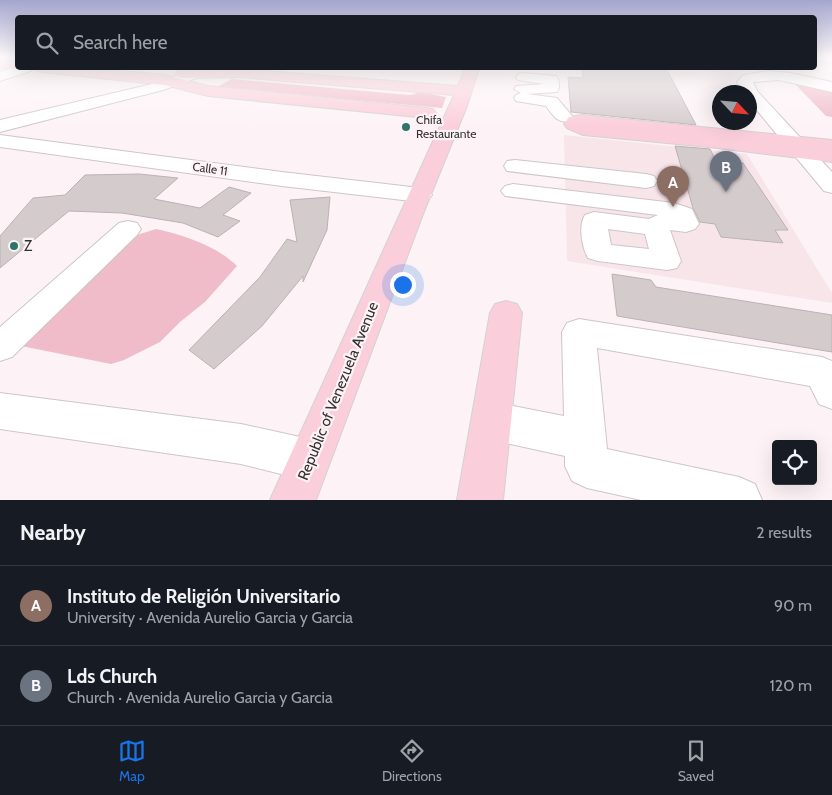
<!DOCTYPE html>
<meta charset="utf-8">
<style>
:root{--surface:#171b24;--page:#20242c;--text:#f1f3f6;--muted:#9ea1a6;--line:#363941;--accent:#1a73e8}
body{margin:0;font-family:Cabin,sans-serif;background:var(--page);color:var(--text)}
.controls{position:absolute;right:15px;bottom:15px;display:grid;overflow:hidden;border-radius:5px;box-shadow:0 5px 20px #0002}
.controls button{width:45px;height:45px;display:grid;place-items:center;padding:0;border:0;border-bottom:1px solid var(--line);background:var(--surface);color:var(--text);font:25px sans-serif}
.compass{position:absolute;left:712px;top:85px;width:45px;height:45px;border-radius:50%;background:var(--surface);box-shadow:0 5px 20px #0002;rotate:116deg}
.you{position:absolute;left:402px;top:284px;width:18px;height:18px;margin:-12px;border:4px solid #fff;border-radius:50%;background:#1a73e8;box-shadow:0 0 0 8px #1a73e833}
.badge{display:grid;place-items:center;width:32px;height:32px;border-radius:50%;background:var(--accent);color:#fff;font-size:16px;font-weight:700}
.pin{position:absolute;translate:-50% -41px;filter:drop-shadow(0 1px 2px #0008)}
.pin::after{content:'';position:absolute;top:26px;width:18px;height:15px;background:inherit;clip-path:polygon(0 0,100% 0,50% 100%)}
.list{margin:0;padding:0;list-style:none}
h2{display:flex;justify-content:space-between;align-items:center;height:65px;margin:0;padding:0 20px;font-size:21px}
h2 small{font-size:16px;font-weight:400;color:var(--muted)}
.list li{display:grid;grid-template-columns:32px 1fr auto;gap:15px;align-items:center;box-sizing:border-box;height:80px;padding:0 20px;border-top:1px solid var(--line)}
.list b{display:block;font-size:19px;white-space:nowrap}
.list p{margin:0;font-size:16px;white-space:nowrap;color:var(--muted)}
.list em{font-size:16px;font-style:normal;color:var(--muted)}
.icon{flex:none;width:28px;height:28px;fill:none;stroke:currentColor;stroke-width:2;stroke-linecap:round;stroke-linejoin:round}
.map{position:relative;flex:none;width:832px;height:500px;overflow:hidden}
.search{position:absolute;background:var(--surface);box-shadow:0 5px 20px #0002;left:15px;right:15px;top:15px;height:55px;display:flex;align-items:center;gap:12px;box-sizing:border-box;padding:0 18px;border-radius:5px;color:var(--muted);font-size:19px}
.sheet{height:225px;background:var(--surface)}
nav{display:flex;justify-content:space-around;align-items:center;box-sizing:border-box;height:70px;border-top:1px solid var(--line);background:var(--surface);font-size:14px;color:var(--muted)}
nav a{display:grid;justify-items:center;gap:2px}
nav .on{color:var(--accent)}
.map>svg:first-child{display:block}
.built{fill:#f8e5ea}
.green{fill:#f0bcca}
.building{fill:#d4cbcd;stroke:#bbb2b4}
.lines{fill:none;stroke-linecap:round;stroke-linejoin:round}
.minor-casing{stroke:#cec5c7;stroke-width:2}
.major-casing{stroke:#d3d2d2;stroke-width:2}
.minor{fill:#fff;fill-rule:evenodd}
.major{fill:#fbcedb;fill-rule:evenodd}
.poi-dot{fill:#2e7468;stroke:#fdf3f6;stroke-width:2}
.labels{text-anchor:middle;stroke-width:4.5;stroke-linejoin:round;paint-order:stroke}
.far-poi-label{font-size:12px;fill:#353233;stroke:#fdf3f6;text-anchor:start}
.far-street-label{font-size:12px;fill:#353233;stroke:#fdf3f6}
.poi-label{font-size:15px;fill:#353233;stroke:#fdf3f6;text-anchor:start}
.street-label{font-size:15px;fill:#353233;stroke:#fdf3f6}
</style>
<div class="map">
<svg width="832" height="500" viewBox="0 0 832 500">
<rect width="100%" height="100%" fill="#fdf3f6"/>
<path class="built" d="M 564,135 L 747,154 L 832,293 L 832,303 L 567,261 Z"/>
<path class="green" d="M 232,79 L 410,95 L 421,92 L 446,97 L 442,108 L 217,87 Z
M 794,83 L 832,91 L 832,117 L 826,116 Z
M 156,229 C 184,235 217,246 237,266 L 205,302 L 180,322 L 160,342 L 124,360 L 111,364 L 11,344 L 137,235 Z"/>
<path class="building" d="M 582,68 L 666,68 L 696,125 L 571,112 L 568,77 L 583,78 Z
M 675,146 L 710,149 L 716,161 L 743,163 L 788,230 L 775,230 L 783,243 L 721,237 L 715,224 L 700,222 L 693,208 Z
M 139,174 L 178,178 L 154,199 L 200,208 L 229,187 L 251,193 L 223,215 L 240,221 L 218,237 L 183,223 L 122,213 L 69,211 L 0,268 L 0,236 L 33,198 L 65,195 L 85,175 Z
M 330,197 L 327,230 L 303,282 L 303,276 L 262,326 L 214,369 L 189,350 L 260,277 L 287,239 L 297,242 L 290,200 Z
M 612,274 L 651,280 L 656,287 L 832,315 L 832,352 L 617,316 Z"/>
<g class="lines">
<g class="minor-casing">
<path id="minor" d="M 818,58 L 832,58 L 832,63 L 820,61 Z
M 18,66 L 33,68 L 31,71 L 0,81 L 0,72 Z
M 199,68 L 218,68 L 216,71 L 163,90 L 0,132 L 0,120 L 152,84 Z
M 769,71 L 790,73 L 832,82 L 832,92 L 779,80 L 753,82 L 758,92 L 832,172 L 832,193 L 824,191 L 750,102 L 750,92 L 742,92 L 737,82 L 743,75 Z
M 523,73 L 556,76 C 560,81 560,88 557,92 L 527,94 L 557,98 L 573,117 L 570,121 C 557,124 553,115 546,106 L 516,101 L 514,98 L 516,95 L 521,93 L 514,89 L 516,86 L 543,84 L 518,80 L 516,77 L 518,74 Z
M 0,135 L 282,172 L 420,188 L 428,190 L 432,195 L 428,200 L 420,202 L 282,186 L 0,147 Z
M 515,160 L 646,174 L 654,176 L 657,181 L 654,186 L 646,188 L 507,171 L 504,166 L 507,161 Z
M 513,184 L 674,203 L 692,209 L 699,224 L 695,229 L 686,232 L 670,230 L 681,261 L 677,268 L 667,270 L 598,261 L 588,258 C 582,248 578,225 585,215 L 594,212 L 649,219 L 658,215 L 505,196 L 501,191 L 505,186 ZM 608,229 L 645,234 L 649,249 L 611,245 Z
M 128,221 L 137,223 L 141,229 L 137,235 L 12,357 L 0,361 L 0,327 L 119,223 Z
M 579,319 L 822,357 L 832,361 L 832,409 L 819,404 L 810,386 L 597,348 L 607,449 L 739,477 L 755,484 L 762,500 L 641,500 L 587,488 L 572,481 L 565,466 L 565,456 L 492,440 L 478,434 L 472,421 L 478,408 L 492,402 L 564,416 L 562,332 L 567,323 Z
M 0,393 L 241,424 L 309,439 L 324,445 L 330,460 L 324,475 L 309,481 L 241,464 L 0,429 Z"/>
</g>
<g class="major-casing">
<path id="major" d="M 0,60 L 18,61 L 18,68 L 23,68 L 18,69 L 0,68 Z
M 35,68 L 82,68 L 165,75 L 208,86 L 427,108 L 433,109 L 436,113 L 433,117 L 427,118 L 208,96 L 165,85 L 42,72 L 37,71 Z
M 465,68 L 479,68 L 467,106 L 423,214 L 316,500 L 270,500 L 454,95 L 237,77 L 183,78 L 178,77 L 176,74 L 178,71 L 183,70 L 237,69 L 458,86 Z
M 582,115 L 832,140 L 832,162 L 709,147 L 583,135 L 567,128 L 564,124 L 569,117 Z
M 506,301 L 517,304 L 522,313 L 503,500 L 457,500 L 490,313 L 495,304 Z"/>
</g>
<use href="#minor" class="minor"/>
<use href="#major" class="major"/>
</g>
<linearGradient id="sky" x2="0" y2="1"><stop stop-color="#a5a6ce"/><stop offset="0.45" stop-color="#fefafb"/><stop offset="1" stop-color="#fefafb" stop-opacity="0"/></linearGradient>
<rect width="832" height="128" fill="url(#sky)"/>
<g class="poi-dot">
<circle cx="406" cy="127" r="5"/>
<circle cx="14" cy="246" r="5"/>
</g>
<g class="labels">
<g class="far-poi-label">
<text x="416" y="124">Chifa<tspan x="416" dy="14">Restaurante</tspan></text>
</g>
<g class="far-street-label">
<text transform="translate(210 169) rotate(8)" y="4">Calle 11</text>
</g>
<g class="poi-label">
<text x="24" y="251">Z</text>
</g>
<g class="street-label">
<text transform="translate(338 391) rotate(-68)" y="5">Republic of Venezuela Avenue</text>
</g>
</g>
</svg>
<div class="controls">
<button><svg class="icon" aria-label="locate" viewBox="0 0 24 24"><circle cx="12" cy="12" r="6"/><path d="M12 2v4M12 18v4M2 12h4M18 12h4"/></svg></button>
</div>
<svg class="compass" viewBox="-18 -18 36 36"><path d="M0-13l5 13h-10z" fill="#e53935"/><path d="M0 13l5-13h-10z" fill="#9ea1a6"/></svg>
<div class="you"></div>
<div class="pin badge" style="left:673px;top:207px;background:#8d6e63">A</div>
<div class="pin badge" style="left:726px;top:192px;background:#6b7280">B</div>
<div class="search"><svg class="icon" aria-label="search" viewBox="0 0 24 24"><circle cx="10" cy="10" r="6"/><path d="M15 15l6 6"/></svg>Search here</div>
</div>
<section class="sheet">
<h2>Nearby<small>2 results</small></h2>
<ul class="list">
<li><span class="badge" style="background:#8d6e63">A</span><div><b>Instituto de Religión Universitario</b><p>University · Avenida Aurelio Garcia y Garcia</p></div><em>90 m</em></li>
<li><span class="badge" style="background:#6b7280">B</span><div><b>Lds Church</b><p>Church · Avenida Aurelio Garcia y Garcia</p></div><em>120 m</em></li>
</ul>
</section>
<nav>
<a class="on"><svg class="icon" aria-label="map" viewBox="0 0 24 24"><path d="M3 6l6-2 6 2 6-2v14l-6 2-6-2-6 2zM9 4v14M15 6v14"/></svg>Map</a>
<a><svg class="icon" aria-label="directions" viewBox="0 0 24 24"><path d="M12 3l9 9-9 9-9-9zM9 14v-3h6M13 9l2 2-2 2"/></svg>Directions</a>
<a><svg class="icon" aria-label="saved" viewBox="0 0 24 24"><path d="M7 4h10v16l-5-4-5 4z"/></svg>Saved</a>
</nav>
